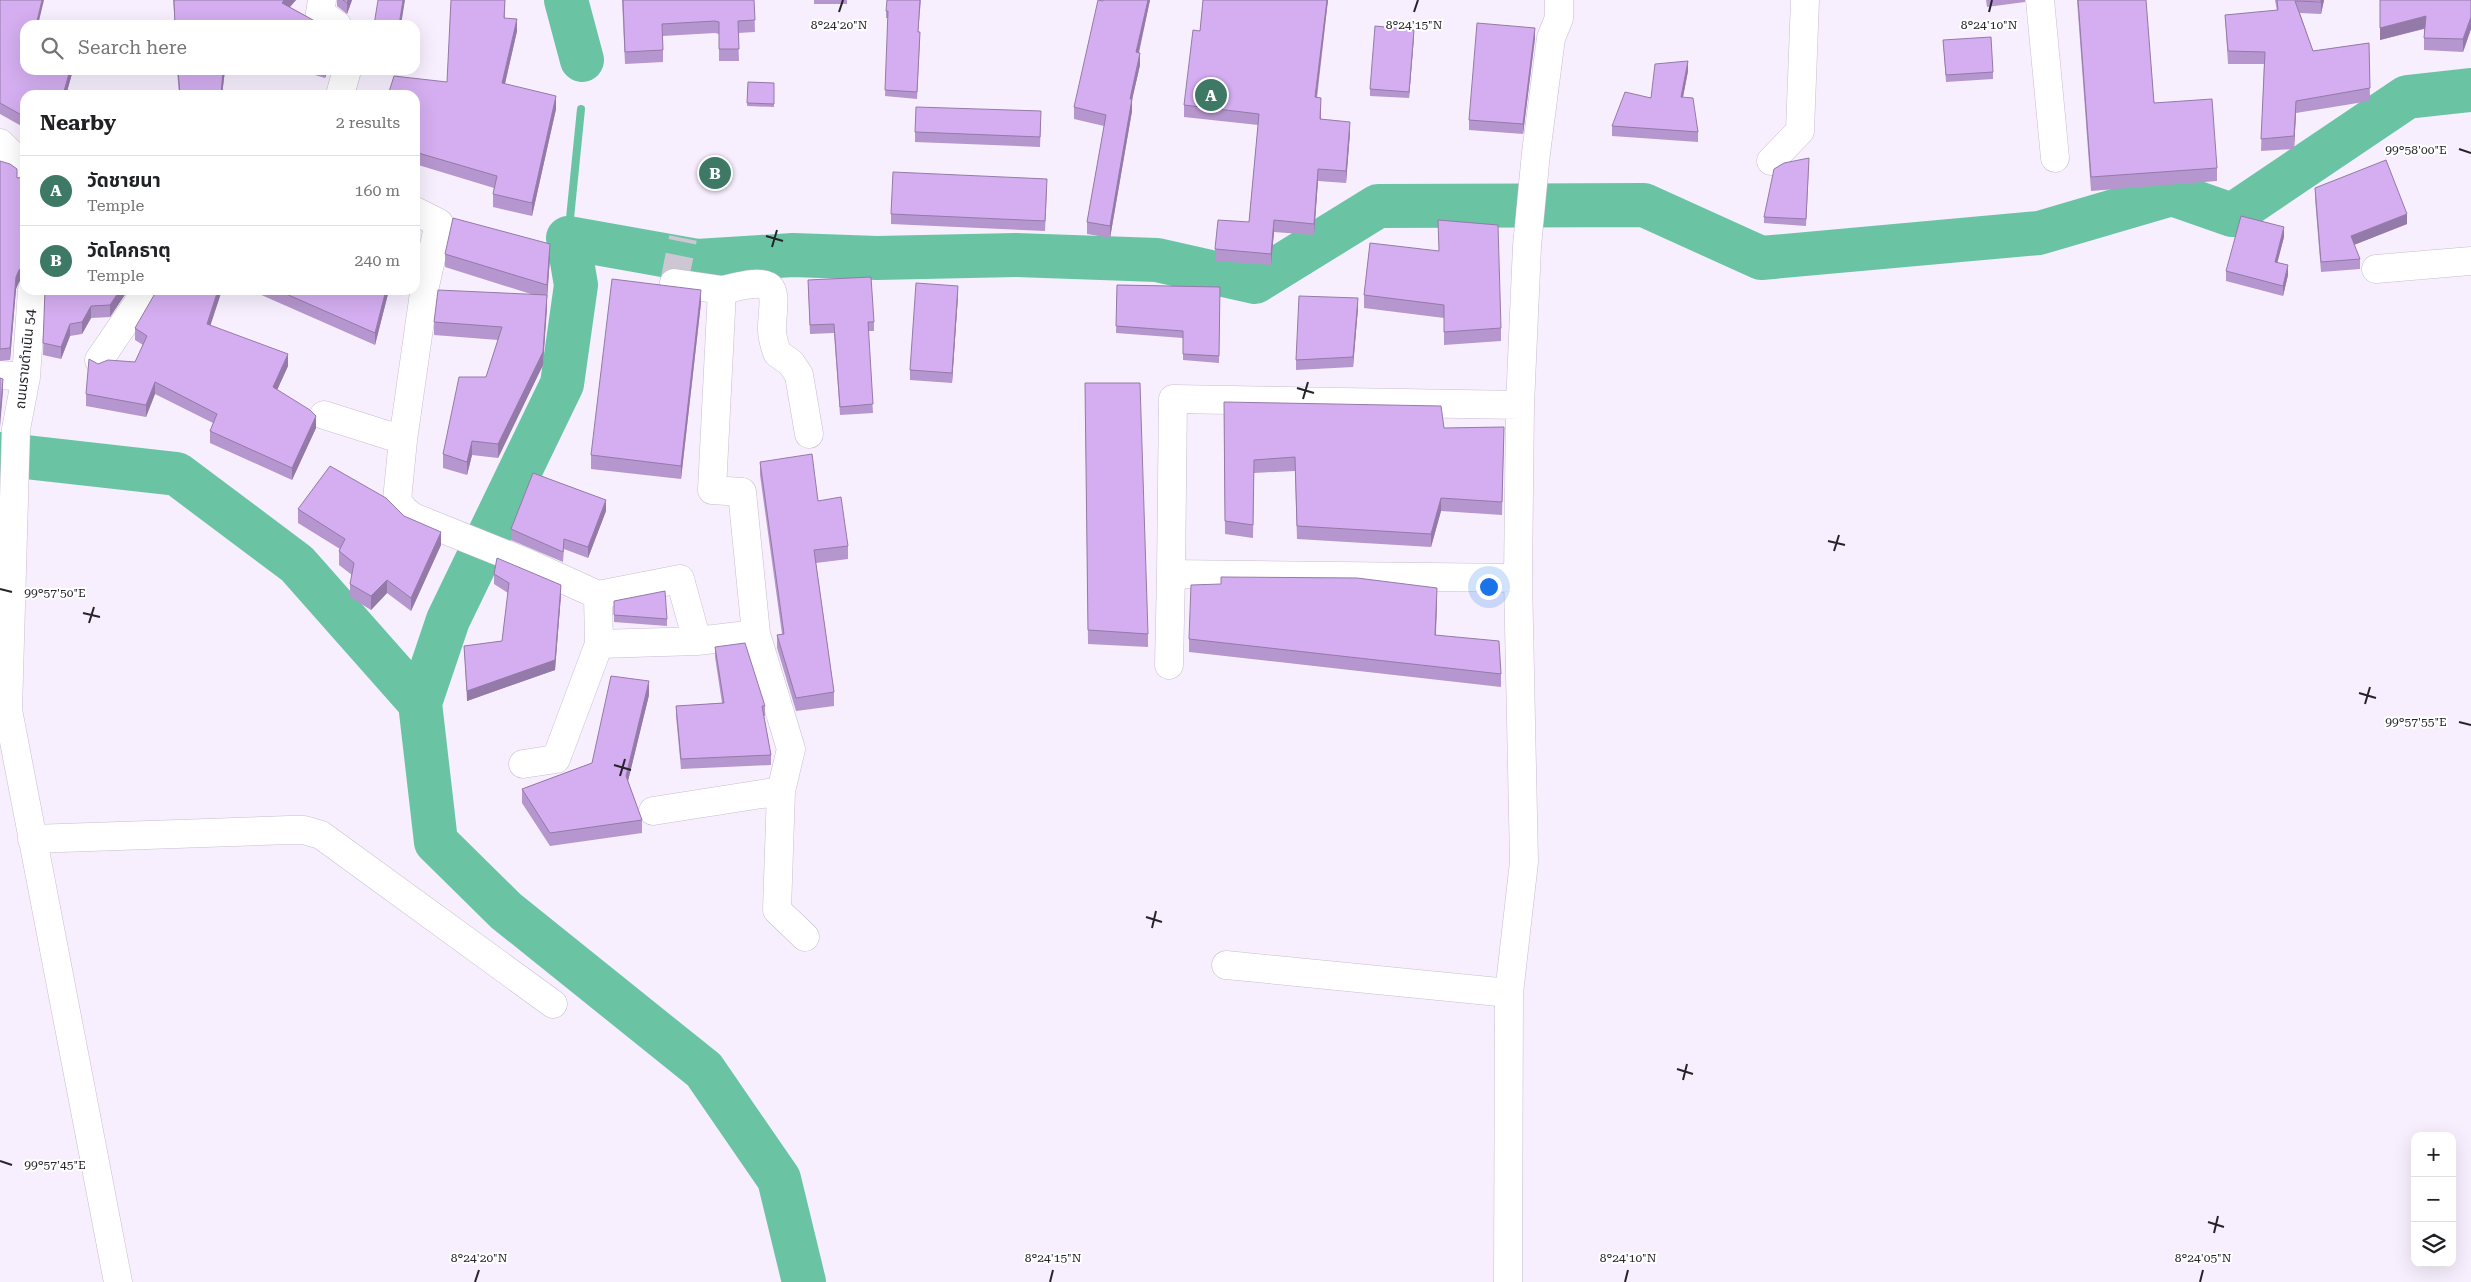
<!DOCTYPE html>
<meta charset="utf-8">
<style>
:root{--surface:#fff;--page:#f2f2f2;--text:#202124;--muted:#757577;--line:#e0e0e0;--accent:#3d7964}
body{margin:0;font-family:"Roboto Serif","Noto Sans Thai",serif;background:var(--page);color:var(--text)}
.controls{position:absolute;right:15px;bottom:15px;display:grid;overflow:hidden;border-radius:10px;box-shadow:0 5px 20px #0002}
.controls button{width:45px;height:45px;display:grid;place-items:center;padding:0;border:0;border-bottom:1px solid var(--line);background:var(--surface);color:var(--text);font:25px sans-serif}
.you{position:absolute;left:1488px;top:586px;width:18px;height:18px;margin:-12px;border:4px solid #fff;border-radius:50%;background:#1a73e8;box-shadow:0 0 0 8px #1a73e833}
.badge{display:grid;place-items:center;width:32px;height:32px;border-radius:50%;background:var(--accent);color:#fff;font-size:16px;font-weight:700}
.pin{position:absolute;translate:-50% -50%;border:2px solid #fff;box-shadow:0 1px 5px #0006}
.list{margin:0;padding:0;list-style:none}
h2{display:flex;justify-content:space-between;align-items:center;height:65px;margin:0;padding:0 20px;font-size:21px}
h2 small{font-size:16px;font-weight:400;color:var(--muted)}
.list li{display:grid;grid-template-columns:32px 1fr auto;gap:15px;align-items:center;box-sizing:border-box;height:70px;padding:0 20px;border-top:1px solid var(--line)}
.list b{display:block;font-size:19px;white-space:nowrap}
.list p{margin:0;font-size:16px;white-space:nowrap;color:var(--muted)}
.list em{font-size:16px;font-style:normal;color:var(--muted)}
.icon{flex:none;width:28px;height:28px;fill:none;stroke:currentColor;stroke-width:2;stroke-linecap:round;stroke-linejoin:round}
.map{position:relative;flex:none;width:2471px;height:1282px;overflow:hidden}
.search{position:absolute;background:var(--surface);box-shadow:0 5px 20px #0002;left:20px;top:20px;width:400px;height:55px;display:flex;align-items:center;gap:12px;box-sizing:border-box;padding:0 18px;border-radius:15px;color:var(--muted);font-size:19px}
.panel{position:absolute;background:var(--surface);box-shadow:0 5px 20px #0002;left:20px;top:90px;width:400px;height:205px;border-radius:15px}
.map>svg:first-child{display:block}
.lines{fill:none;stroke-linecap:round;stroke-linejoin:round}
.stream{stroke:#6ac4a4;stroke-width:8}
.river{stroke:#6ac4a4;stroke-width:44}
.minor-tunnel{stroke:#cdc6d3;stroke-width:28;stroke-dasharray:28 14;stroke-linecap:butt}
.minor-casing{stroke:#c7bdcf;stroke-width:29}
.minor{stroke:#fff;stroke-width:28}
.wall{fill:#b696ce}
.shaded-wall{fill:#947aa8}
.building{fill:#d4aef0;stroke:#947aa8}
.ticks{fill:none;stroke:#262329;stroke-width:2}
.labels{text-anchor:middle;stroke-width:4;stroke-linejoin:round;paint-order:stroke}
.street-label{font-size:14px;fill:#262329;stroke:#fff}
.ticks-label{font-size:12px;text-anchor:middle;fill:#262329;stroke:#fff;stroke-width:4;stroke-linejoin:round;paint-order:stroke}
</style>
<div class="map">
<svg width="2471" height="1282" viewBox="0 0 2471 1282">
<rect width="100%" height="100%" fill="#f7effe"/>
<g class="lines">
<path class="stream" d="M 568,238 L 581,109"/>
<path class="river" d="M 566,0 L 582,60
M 0,454 L 177,474 L 297,564 L 420,703
M 804,1282 L 779,1179 L 704,1070 L 506,911 L 436,842 L 420,703 L 448,620 L 562,384 L 576,285 L 568,238 L 697,261 L 793,255 L 877,258 L 1016,255 L 1157,260 L 1255,282 L 1378,206 L 1644,205 L 1761,258 L 2039,233 L 2172,194 L 2232,215 L 2407,97 L 2470,90"/>
<path class="minor-tunnel" d="M 674,283 L 683,238"/>
<g class="minor-casing">
<path id="minor" d="M 322,0 L 320,13 L 337,25
M 2040,0 L 2055,158
M 340,95 L 347,70
M 0,143 L 25,168
M 1771,161 L 1800,131 L 1805,0
M 415,211 L 439,223 L 425,286 L 403,440 L 397,500 L 404,510 L 413,517 L 525,562 L 598,595
M 2376,269 L 2471,261
M 674,283 L 722,290 L 712,490 L 742,492 L 756,634 L 697,641 L 680,579 L 598,595 L 599,644 L 697,641
M 32,290 L 26,377 L 16,429 L 8,710 L 118,1282
M 722,290 C 734,288 756,280 768,286 C 778,291 771,320 772,330 C 772,338 775,346 777,353 L 791,363 L 799,375 L 809,434
M 99,360 L 147,290
M 0,375 L 26,377
M 324,415 L 403,440
M 1518,578 L 1171,574 L 1173,399 L 1520,405
M 756,634 L 791,749 L 781,791 L 777,910 L 805,937
M 1169,665 L 1171,574
M 523,764 L 556,759 L 599,644
M 653,811 L 781,791
M 32,839 L 289,830 L 304,830 L 321,835 L 553,1004
M 1226,965 L 1509,993
M 1508,1282 L 1509,993 L 1524,862 L 1518,578 L 1520,405 L 1527,246 L 1536,153 L 1551,38 L 1559,18 L 1559,0"/>
</g>
<use href="#minor" class="minor"/>
</g>
<path class="wall" d="M 0,0 L 25,70 L 73,70 L 66,95 L 25,95 L 25,128 L 0,114 Z
M 173,0 L 296,0 L 290,7 L 322,25 L 175,25 Z
M 337,0 L 352,0 L 347,14 L 337,6 Z
M 451,0 L 505,0 L 505,18 L 517,31 L 505,84 L 556,109 L 532,216 L 493,207 L 493,194 L 494,188 L 415,164 L 415,95 L 447,82 Z
M 622,0 L 754,0 L 755,32 L 738,33 L 739,61 L 719,61 L 719,34 L 715,33 L 663,36 L 663,62 L 625,64 Z
M 814,0 L 847,0 L 847,4 L 814,4 Z
M 921,0 L 918,32 L 920,39 L 917,99 L 885,96 L 888,18 L 886,18 L 886,11 Z
M 1150,0 L 1139,53 L 1140,65 L 1132,100 L 1132,111 L 1110,238 L 1087,234 L 1087,222 L 1104,126 L 1074,119 L 1074,107 L 1103,1 Z
M 1203,0 L 1328,0 L 1317,98 L 1321,110 L 1321,119 L 1350,133 L 1346,183 L 1318,181 L 1314,235 L 1274,232 L 1271,265 L 1215,261 L 1215,249 L 1249,222 L 1258,125 L 1184,117 L 1184,105 L 1200,31 Z
M 1986,0 L 2025,0 L 2025,2 L 1987,7 Z
M 2077,0 L 2146,0 L 2154,103 L 2217,168 L 2217,181 L 2091,191 Z
M 2275,0 L 2324,0 L 2321,14 L 2300,13 L 2313,51 L 2369,43 L 2370,101 L 2296,113 L 2294,149 L 2261,151 L 2264,64 L 2228,64 L 2225,15 L 2277,11 Z
M 2380,0 L 2471,0 L 2471,29 L 2463,52 L 2424,50 L 2424,29 L 2380,40 Z
M 1414,36 L 1409,98 L 1370,96 L 1370,89 Z
M 1535,38 L 1523,134 L 1469,130 L 1469,120 Z
M 1943,40 L 1993,72 L 1993,79 L 1946,82 Z
M 177,70 L 225,70 L 222,95 L 179,95 Z
M 298,70 L 328,70 L 325,78 Z
M 1688,71 L 1683,97 L 1698,132 L 1698,142 L 1612,136 L 1612,126 Z
M 748,82 L 774,83 L 774,107 L 747,106 Z
M 1041,122 L 1040,147 L 915,142 L 915,132 Z
M 0,161 L 17,178 L 25,177 L 25,276 L 19,282 L 16,289 L 10,360 L 0,361 Z
M 1809,165 L 1806,226 L 1764,223 L 1764,217 Z
M 2315,188 L 2407,224 L 2354,245 L 2360,259 L 2360,269 L 2321,272 L 2315,198 Z
M 1047,189 L 1045,231 L 891,224 L 891,214 Z
M 2284,237 L 2277,262 L 2288,275 L 2283,296 L 2226,281 L 2226,271 Z
M 1370,243 L 1501,328 L 1501,341 L 1444,345 L 1444,318 L 1364,308 L 1364,295 Z
M 445,254 L 550,257 L 547,299 L 543,365 L 498,458 L 472,455 L 467,475 L 443,468 L 443,454 L 486,377 L 498,340 L 434,335 L 434,322 L 534,295 L 445,267 Z
M 808,280 L 874,322 L 874,331 L 868,331 L 873,413 L 840,415 L 834,333 L 810,334 Z
M 1117,285 L 1220,287 L 1219,363 L 1183,360 L 1183,338 L 1116,333 Z
M 45,290 L 128,290 L 110,317 L 91,318 L 82,334 L 70,336 L 61,359 L 43,355 Z
M 222,290 L 210,325 L 288,366 L 277,390 L 316,428 L 292,480 L 210,443 L 210,431 L 213,423 L 155,394 L 146,417 L 86,406 L 86,394 L 98,364 L 135,362 L 143,345 L 135,340 L 135,328 Z
M 250,290 L 389,290 L 375,345 Z
M 958,296 L 952,383 L 910,380 L 910,370 Z
M 701,303 L 681,479 L 591,469 L 591,455 Z
M 1358,308 L 1353,367 L 1296,370 L 1296,360 Z
M 1085,383 L 1148,634 L 1148,647 L 1088,644 Z
M 1224,402 L 1444,428 L 1504,427 L 1502,515 L 1441,511 L 1431,547 L 1297,539 L 1295,471 L 1254,473 L 1253,538 L 1225,534 Z
M 760,462 L 818,501 L 848,546 L 848,559 L 816,563 L 834,692 L 834,706 L 796,711 L 777,648 L 777,635 L 782,634 L 760,475 Z
M 298,509 L 404,516 L 441,545 L 411,611 L 387,593 L 371,610 L 350,597 L 350,584 L 352,575 L 339,565 L 339,551 L 340,549 L 298,523 Z
M 606,511 L 588,558 L 564,549 L 563,562 L 511,540 L 511,529 Z
M 494,574 L 561,595 L 555,670 L 467,701 L 464,646 L 502,641 L 508,593 L 494,584 Z
M 614,601 L 667,619 L 667,626 L 614,622 Z
M 1437,602 L 1436,635 L 1501,674 L 1501,687 L 1189,652 L 1189,639 Z
M 715,647 L 765,706 L 765,716 L 764,716 L 771,755 L 771,765 L 681,769 L 676,716 L 676,706 L 722,703 L 715,657 Z
M 649,695 L 628,781 L 642,820 L 642,833 L 550,846 L 522,803 L 522,789 L 592,763 Z"/>
<path class="shaded-wall" d="M 42,0 L 44,0 L 38,25 L 36,25 Z
M 284,0 L 296,0 L 282,16 L 282,3 Z
M 348,0 L 352,0 L 347,14 L 347,3 Z
M 403,0 L 405,0 L 401,25 L 399,25 Z
M 1148,0 L 1150,0 L 1136,64 L 1136,52 Z
M 1327,0 L 1328,0 L 1315,109 L 1315,97 Z
M 2321,0 L 2324,0 L 2321,14 Z
M 2426,16 L 2426,28 L 2380,40 L 2380,28 Z
M 2471,17 L 2471,29 L 2463,52 L 2463,39 Z
M 517,19 L 517,31 L 502,96 L 502,83 Z
M 1535,28 L 1535,38 L 1523,134 L 1523,124 Z
M 1414,30 L 1414,36 L 1409,98 L 1409,92 Z
M 1140,53 L 1140,65 L 1132,100 L 1132,111 L 1110,238 L 1110,226 L 1130,99 Z
M 1688,61 L 1688,71 L 1681,107 L 1681,97 Z
M 70,70 L 73,70 L 66,95 L 63,95 Z
M 223,70 L 225,70 L 222,95 L 221,95 Z
M 325,70 L 328,70 L 325,78 Z
M 556,96 L 556,109 L 532,216 L 532,203 Z
M 1321,98 L 1321,110 L 1320,131 L 1320,119 Z
M 2296,101 L 2296,113 L 2294,149 L 2294,136 Z
M 1350,122 L 1350,133 L 1346,183 L 1346,171 Z
M 1318,169 L 1318,181 L 1314,235 L 1314,224 Z
M 2407,214 L 2407,224 L 2351,246 L 2351,236 Z
M 1274,220 L 1274,232 L 1271,265 L 1271,254 Z
M 2284,227 L 2284,237 L 2275,272 L 2275,262 Z
M 550,244 L 550,257 L 547,299 L 547,285 Z
M 25,264 L 25,276 L 19,282 L 16,289 L 10,360 L 10,348 L 16,277 L 19,270 Z
M 2288,265 L 2288,275 L 2283,296 L 2283,286 Z
M 958,286 L 958,296 L 952,383 L 952,373 Z
M 120,290 L 128,290 L 110,317 L 110,305 Z
M 218,290 L 222,290 L 207,336 L 207,324 Z
M 386,290 L 389,290 L 375,345 L 375,333 Z
M 701,290 L 701,303 L 681,479 L 681,466 Z
M 547,295 L 547,309 L 543,365 L 498,458 L 498,444 Z
M 1358,298 L 1358,308 L 1353,367 L 1353,357 Z
M 91,306 L 91,318 L 82,334 L 82,322 Z
M 70,324 L 70,336 L 61,359 L 61,347 Z
M 288,354 L 288,366 L 273,399 L 273,387 Z
M 3,379 L 3,391 L 0,427 L 0,415 Z
M 155,382 L 155,394 L 146,417 L 146,405 Z
M 316,416 L 316,428 L 292,480 L 292,468 Z
M 472,441 L 472,455 L 467,475 L 467,462 Z
M 1441,498 L 1441,511 L 1431,547 L 1431,534 Z
M 606,500 L 606,511 L 588,558 L 588,547 Z
M 441,532 L 441,545 L 411,611 L 411,598 Z
M 387,580 L 387,593 L 371,610 L 371,596 Z
M 561,585 L 561,595 L 555,670 L 467,701 L 467,691 Z
M 1437,588 L 1437,602 L 1435,648 L 1435,635 Z
M 649,681 L 649,695 L 626,789 L 626,776 Z"/>
<path class="building" d="M 0,0 L 42,0 L 36,25 L 25,25 L 25,70 L 70,70 L 63,95 L 25,95 L 25,117 L 0,103 Z
M 174,0 L 284,0 L 282,3 L 322,25 L 175,25 Z
M 343,0 L 348,0 L 347,3 Z
M 378,0 L 403,0 L 399,25 L 374,25 Z
M 451,0 L 505,0 L 504,18 L 517,19 L 502,83 L 556,96 L 532,203 L 493,194 L 497,176 L 415,152 L 415,95 L 388,95 L 394,76 L 447,82 Z
M 623,0 L 754,0 L 755,20 L 738,21 L 739,49 L 719,49 L 719,22 L 715,21 L 662,24 L 663,50 L 625,52 Z
M 887,0 L 920,0 L 918,32 L 920,32 L 917,92 L 885,90 L 888,11 L 886,11 Z
M 1098,0 L 1103,1 L 1103,0 L 1148,0 L 1136,52 L 1140,53 L 1130,99 L 1132,99 L 1110,226 L 1087,222 L 1106,115 L 1074,107 Z
M 1203,0 L 1327,0 L 1315,97 L 1321,98 L 1320,119 L 1350,122 L 1346,171 L 1318,169 L 1314,224 L 1274,220 L 1271,254 L 1215,249 L 1218,220 L 1249,222 L 1259,114 L 1184,105 L 1193,30 L 1200,31 Z
M 2078,0 L 2146,0 L 2154,103 L 2212,99 L 2217,168 L 2091,177 Z
M 2277,0 L 2321,0 L 2321,2 L 2295,1 L 2313,51 L 2369,43 L 2370,88 L 2296,101 L 2294,136 L 2261,139 L 2265,52 L 2228,51 L 2225,15 L 2278,10 Z
M 2380,0 L 2471,0 L 2471,17 L 2463,39 L 2424,38 L 2426,16 L 2380,28 Z
M 1477,23 L 1535,28 L 1523,124 L 1469,120 Z
M 1375,26 L 1414,30 L 1409,92 L 1370,89 Z
M 1991,37 L 1993,72 L 1946,75 L 1943,40 Z
M 1688,61 L 1681,97 L 1693,98 L 1698,132 L 1612,126 L 1625,92 L 1651,98 L 1655,64 Z
M 178,70 L 223,70 L 221,95 L 180,95 Z
M 748,82 L 774,83 L 774,104 L 747,103 Z
M 916,107 L 1041,111 L 1040,137 L 915,132 Z
M 1809,158 L 1806,219 L 1764,217 L 1774,169 L 1784,163 Z
M 2386,160 L 2407,214 L 2351,236 L 2360,259 L 2321,262 L 2315,188 Z
M 0,161 L 10,164 L 17,169 L 17,178 L 25,177 L 25,264 L 19,270 L 16,277 L 10,348 L 0,349 Z
M 893,172 L 1047,179 L 1045,221 L 891,214 Z
M 2241,216 L 2284,227 L 2275,262 L 2288,265 L 2283,286 L 2226,271 Z
M 453,218 L 550,244 L 547,285 L 445,254 Z
M 1438,220 L 1498,225 L 1501,328 L 1444,332 L 1444,305 L 1364,295 L 1370,243 L 1439,251 Z
M 871,277 L 874,322 L 868,322 L 873,404 L 840,407 L 834,324 L 810,325 L 808,280 Z
M 612,279 L 701,290 L 681,466 L 591,455 Z
M 916,283 L 958,286 L 952,373 L 910,370 Z
M 1117,285 L 1220,287 L 1219,356 L 1183,354 L 1183,331 L 1116,326 Z
M 45,290 L 120,290 L 110,305 L 91,306 L 82,322 L 70,324 L 61,347 L 43,343 Z
M 157,290 L 218,290 L 207,324 L 288,354 L 273,387 L 310,410 L 316,416 L 292,468 L 210,431 L 217,414 L 155,382 L 146,405 L 86,394 L 89,359 L 98,364 L 108,360 L 135,362 L 147,336 L 135,328 Z
M 277,290 L 386,290 L 375,333 Z
M 438,290 L 547,295 L 543,352 L 498,444 L 472,441 L 467,462 L 443,454 L 459,377 L 486,377 L 502,327 L 434,322 Z
M 1299,296 L 1358,298 L 1353,357 L 1296,360 Z
M 0,378 L 3,379 L 0,415 Z
M 1085,383 L 1140,383 L 1148,634 L 1088,630 Z
M 1224,402 L 1441,406 L 1444,428 L 1504,427 L 1502,502 L 1441,498 L 1431,534 L 1297,526 L 1295,457 L 1254,460 L 1253,525 L 1225,521 Z
M 812,454 L 818,501 L 841,497 L 848,546 L 814,550 L 834,692 L 796,698 L 777,635 L 784,634 L 760,462 Z
M 330,466 L 386,498 L 404,516 L 441,532 L 411,598 L 387,580 L 371,596 L 350,584 L 354,563 L 339,551 L 345,539 L 298,509 Z
M 533,473 L 606,500 L 588,547 L 564,539 L 563,552 L 511,529 Z
M 497,558 L 561,585 L 555,660 L 467,691 L 464,646 L 502,641 L 509,583 L 494,574 Z
M 1221,577 L 1357,578 L 1437,588 L 1435,635 L 1499,641 L 1501,674 L 1189,639 L 1191,585 L 1221,584 Z
M 665,591 L 667,619 L 614,615 L 614,601 Z
M 745,643 L 765,706 L 762,706 L 771,755 L 681,759 L 676,706 L 724,703 L 715,647 Z
M 611,676 L 649,681 L 626,776 L 642,820 L 550,833 L 522,789 L 592,763 Z"/>
<path class="ticks" d="M 839,12 L 843,0M 1414,12 L 1418,0M 1989,12 L 1992,0M 2459,149 L 2471,153M 766,236 L 783,241M 772,247 L 777,230M 1297,388 L 1314,393M 1303,399 L 1308,382M 1828,541 L 1845,545M 1834,551 L 1839,535M 0,589 L 12,592M 83,613 L 100,617M 89,623 L 94,607M 2359,693 L 2376,698M 2365,704 L 2370,687M 2459,722 L 2471,725M 614,765 L 631,770M 620,776 L 625,759M 1146,917 L 1162,922M 1152,928 L 1156,911M 1677,1069 L 1693,1074M 1683,1080 L 1687,1064M 0,1161 L 12,1165M 2208,1222 L 2224,1227M 2214,1233 L 2218,1216M 475,1282 L 479,1270M 1050,1282 L 1053,1270M 1625,1282 L 1628,1270M 2200,1282 L 2203,1270"/>
<g class="labels">
<g class="street-label">
<text transform="translate(25 359) rotate(-84)" y="5">ถนนราขดำเนิน 54</text>
</g>
</g>
<g class="ticks-label">
<text x="839" y="29">8°24'20"N</text>
<text x="1414" y="29">8°24'15"N</text>
<text x="1989" y="29">8°24'10"N</text>
<text x="2416" y="154">99°58'00"E</text>
<text x="55" y="597">99°57'50"E</text>
<text x="2416" y="726">99°57'55"E</text>
<text x="55" y="1169">99°57'45"E</text>
<text x="479" y="1262">8°24'20"N</text>
<text x="1053" y="1262">8°24'15"N</text>
<text x="1628" y="1262">8°24'10"N</text>
<text x="2203" y="1262">8°24'05"N</text>
</g>
</svg>
<div class="controls">
<button>+</button>
<button>−</button>
<button><svg class="icon" aria-label="layers" viewBox="0 0 24 24"><path d="M12 4l9 5-9 5-9-5zM3 14l9 5 9-5"/></svg></button>
</div>
<div class="you"></div>
<div class="pin badge" style="left:1211px;top:95px">A</div>
<div class="pin badge" style="left:715px;top:173px">B</div>
<div class="search"><svg class="icon" aria-label="search" viewBox="0 0 24 24"><circle cx="10" cy="10" r="6"/><path d="M15 15l6 6"/></svg>Search here</div>
<section class="panel">
<h2>Nearby<small>2 results</small></h2>
<ul class="list">
<li><span class="badge">A</span><div><b>วัดชายนา</b><p>Temple</p></div><em>160 m</em></li>
<li><span class="badge">B</span><div><b>วัดโคกธาตุ</b><p>Temple</p></div><em>240 m</em></li>
</ul>
</section>
</div>
